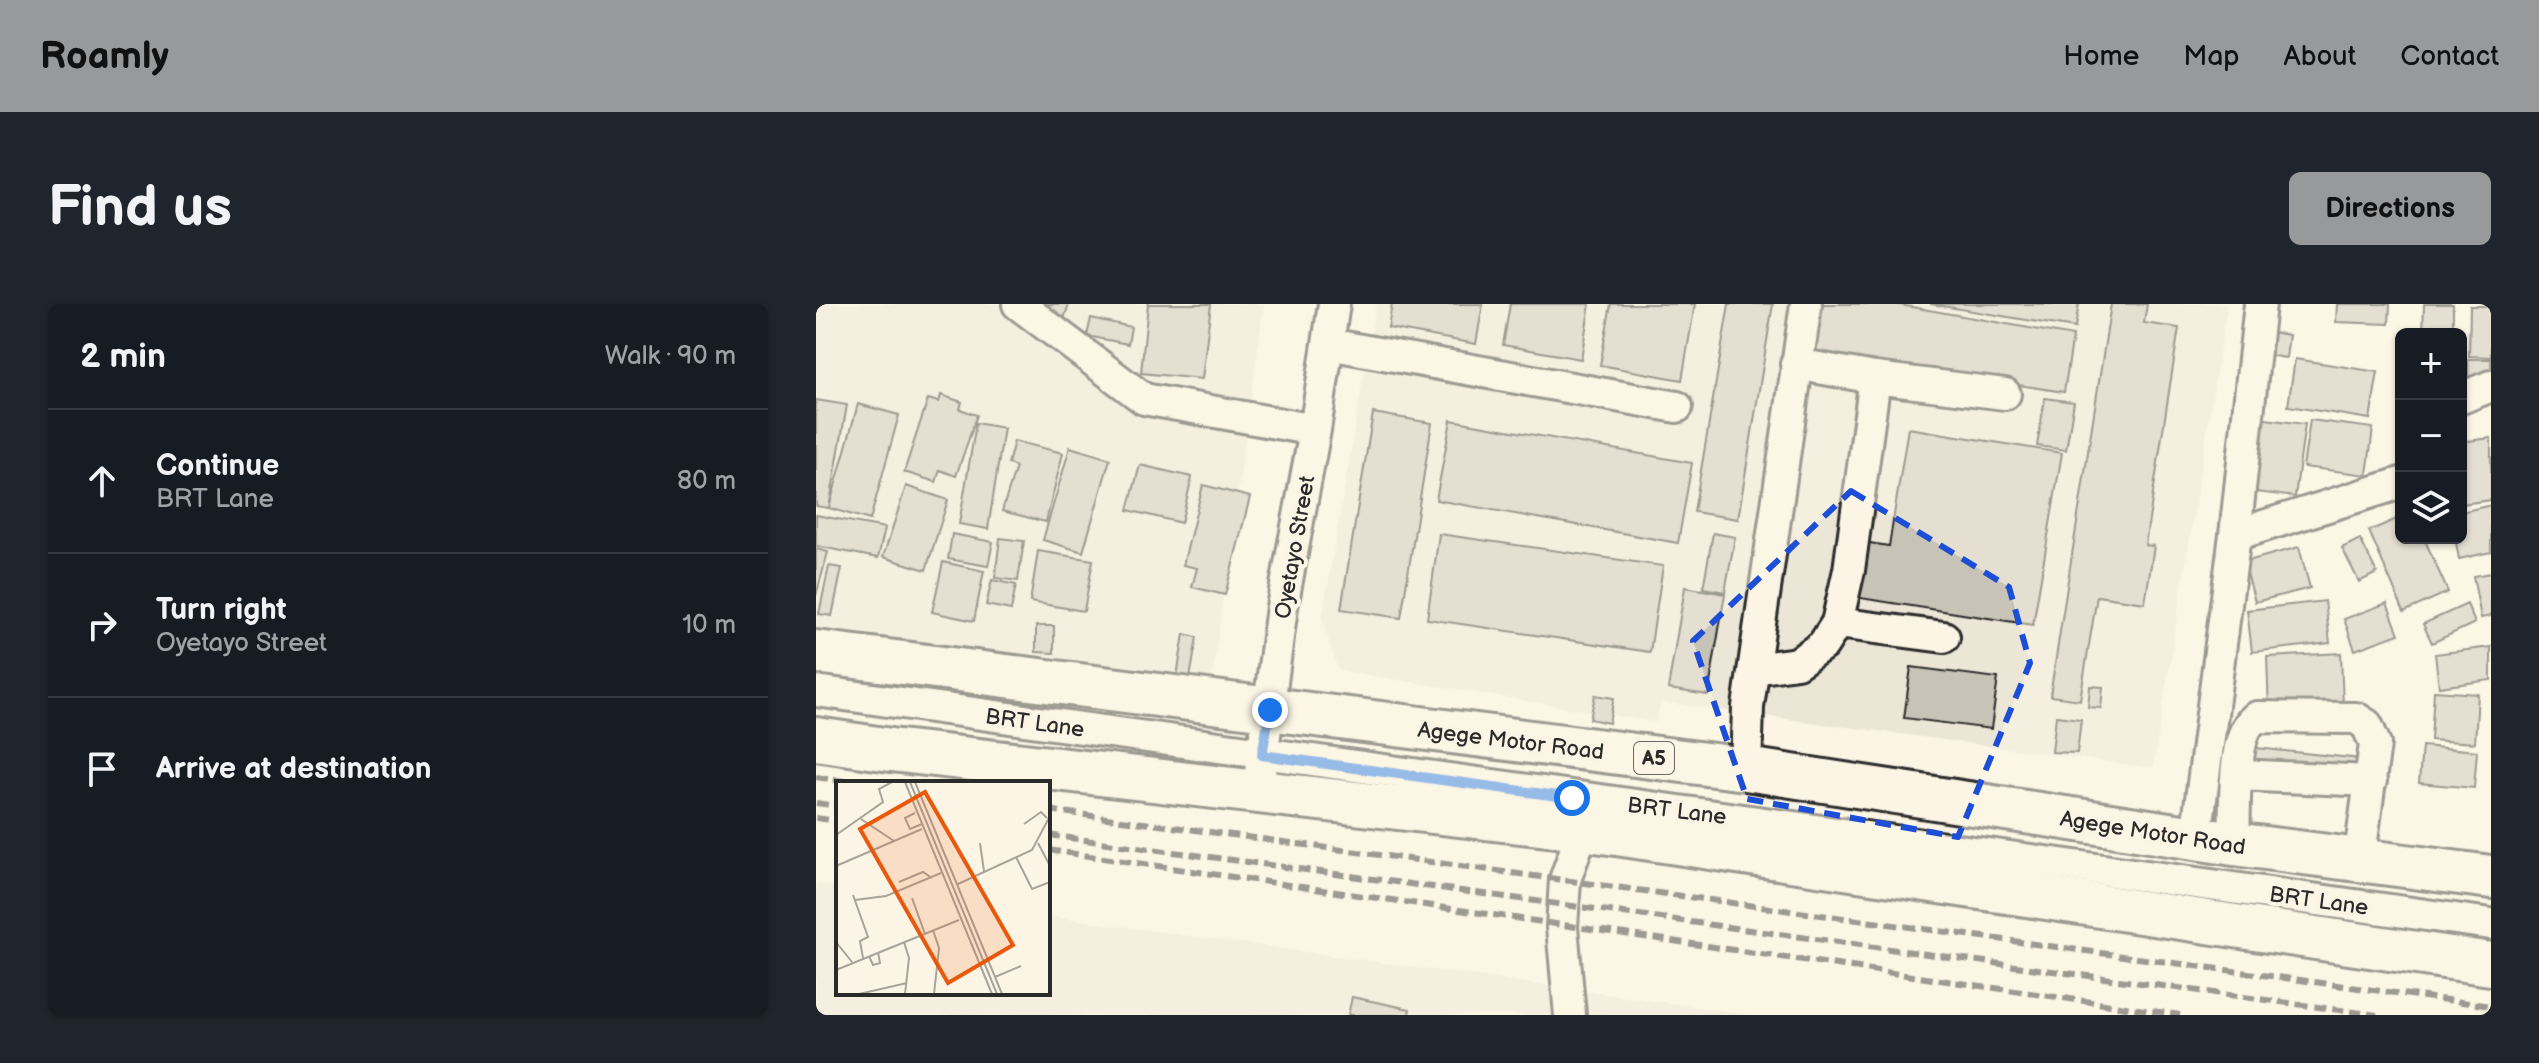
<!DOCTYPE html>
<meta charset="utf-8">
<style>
:root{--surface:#171b24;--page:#20242c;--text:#f1f3f6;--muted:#9ea1a6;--line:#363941;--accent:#98999b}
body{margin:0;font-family:"Balsamiq Sans",sans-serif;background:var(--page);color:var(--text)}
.controls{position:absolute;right:24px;top:24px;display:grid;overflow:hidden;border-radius:12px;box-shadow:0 2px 6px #0004}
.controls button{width:72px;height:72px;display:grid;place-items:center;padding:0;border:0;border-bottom:2px solid var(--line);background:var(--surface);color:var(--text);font:40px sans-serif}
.stop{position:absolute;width:24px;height:24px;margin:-18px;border:6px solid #1a73e8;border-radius:50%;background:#fff}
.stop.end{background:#1a73e8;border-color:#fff;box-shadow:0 2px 8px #0008}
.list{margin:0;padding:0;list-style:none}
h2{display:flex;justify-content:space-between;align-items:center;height:104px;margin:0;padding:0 32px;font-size:34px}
h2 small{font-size:26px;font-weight:400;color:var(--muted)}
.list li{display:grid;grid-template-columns:52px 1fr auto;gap:24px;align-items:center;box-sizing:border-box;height:144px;padding:0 32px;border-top:2px solid var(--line)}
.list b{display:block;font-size:30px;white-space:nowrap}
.list p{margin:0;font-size:26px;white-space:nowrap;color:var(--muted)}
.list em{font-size:26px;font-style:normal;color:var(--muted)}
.icon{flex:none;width:44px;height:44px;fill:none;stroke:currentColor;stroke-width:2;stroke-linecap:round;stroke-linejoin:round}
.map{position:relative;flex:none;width:1675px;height:711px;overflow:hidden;border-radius:12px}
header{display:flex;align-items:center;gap:48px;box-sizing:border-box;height:112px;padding:0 40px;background:var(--accent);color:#111}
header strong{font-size:38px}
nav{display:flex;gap:44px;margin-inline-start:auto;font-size:28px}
.intro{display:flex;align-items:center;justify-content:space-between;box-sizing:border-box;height:192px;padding:0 48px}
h1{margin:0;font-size:56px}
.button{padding:20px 36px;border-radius:12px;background:var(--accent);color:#111;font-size:28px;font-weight:700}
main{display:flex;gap:48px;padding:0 48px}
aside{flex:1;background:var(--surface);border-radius:12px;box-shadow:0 2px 6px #0004}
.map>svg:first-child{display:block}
.built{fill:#ece6d7}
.building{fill:#c8c3b7;stroke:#2b2b2b;stroke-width:2}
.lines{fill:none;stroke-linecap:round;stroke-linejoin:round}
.minor-casing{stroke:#2b2b2b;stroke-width:36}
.highway-casing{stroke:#2b2b2b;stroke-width:48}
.minor{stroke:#fcf5e5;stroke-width:30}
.highway{stroke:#fcf5e5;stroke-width:42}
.rail{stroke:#2b2b2b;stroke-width:6;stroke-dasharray:12 6;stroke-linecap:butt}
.route{stroke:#1a73e8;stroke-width:10}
.marked{fill:none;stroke:#1d4ed8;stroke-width:6;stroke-dasharray:16 10;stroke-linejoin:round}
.labels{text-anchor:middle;stroke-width:8;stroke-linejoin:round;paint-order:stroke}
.shield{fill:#fcf5e5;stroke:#6a6863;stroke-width:2}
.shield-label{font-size:20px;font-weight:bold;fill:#2b2b2b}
.street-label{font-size:22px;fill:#2b2b2b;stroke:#fcf5e5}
.inset-road{fill:none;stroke:#a8a49b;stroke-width:2}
.view{fill:#e8590c;fill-opacity:0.15;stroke:#e8590c;stroke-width:4}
.inset-edge{fill:none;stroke:#2b2b2b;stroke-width:4}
</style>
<header>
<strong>Roamly</strong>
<nav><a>Home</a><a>Map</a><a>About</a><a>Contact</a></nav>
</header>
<div class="intro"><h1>Find us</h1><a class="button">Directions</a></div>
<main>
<aside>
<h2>2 min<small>Walk · 90 m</small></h2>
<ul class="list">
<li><svg class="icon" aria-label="ahead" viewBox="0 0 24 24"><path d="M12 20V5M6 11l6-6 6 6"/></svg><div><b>Continue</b><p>BRT Lane</p></div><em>80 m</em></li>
<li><svg class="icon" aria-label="right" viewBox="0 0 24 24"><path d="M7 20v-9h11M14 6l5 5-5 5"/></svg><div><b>Turn right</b><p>Oyetayo Street</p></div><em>10 m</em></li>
<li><svg class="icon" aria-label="arrive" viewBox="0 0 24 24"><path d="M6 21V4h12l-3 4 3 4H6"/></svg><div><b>Arrive at destination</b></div></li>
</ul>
</aside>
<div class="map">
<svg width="1675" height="711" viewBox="0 0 1675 711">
<rect width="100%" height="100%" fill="#fcf5e5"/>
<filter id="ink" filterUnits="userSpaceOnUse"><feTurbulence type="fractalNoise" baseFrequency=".0125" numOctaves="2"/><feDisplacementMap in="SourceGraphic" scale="16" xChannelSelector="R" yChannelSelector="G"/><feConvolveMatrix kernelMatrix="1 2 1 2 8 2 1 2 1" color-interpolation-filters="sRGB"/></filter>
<g filter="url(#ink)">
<path class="built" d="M 0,0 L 448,0 L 393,397 L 0,328 Z
M 560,0 L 1411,0 L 1337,464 L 844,398 L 840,418 L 522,366 L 506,315 Z
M 0,580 L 22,583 L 22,689 L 232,689 L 232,612 L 938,711 L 0,711 Z"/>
<path class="building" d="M 228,0 L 253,0 L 248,15 Z
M 332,0 L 395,0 L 386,75 L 325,69 Z
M 576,0 L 667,0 L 660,40 L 572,24 Z
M 694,0 L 774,0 L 765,55 L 687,41 Z
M 795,0 L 879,0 L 866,76 L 784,61 Z
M 913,0 L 957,0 L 922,215 L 878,208 Z
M 1005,0 L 1079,0 L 1257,32 L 1248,88 L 997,49 Z
M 1114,0 L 1263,0 L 1259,24 Z
M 1295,0 L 1331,0 L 1328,19 L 1363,24 L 1329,241 L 1338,242 L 1329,299 L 1281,292 L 1264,396 L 1234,392 Z
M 1521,0 L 1574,0 L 1573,20 L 1520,18 Z
M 1608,0 L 1637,0 L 1637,30 L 1607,30 Z
M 1654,2 L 1675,2 L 1675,53 L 1653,52 Z
M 275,14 L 315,23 L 312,40 L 271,32 Z
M 1455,28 L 1473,31 L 1470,54 L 1451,51 Z
M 1479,55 L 1562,68 L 1554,115 L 1472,102 Z
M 1652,55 L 1675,55 L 1675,78 L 1652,78 Z
M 125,91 L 146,98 L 144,105 L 161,111 L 140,172 L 124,166 L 120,178 L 88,168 L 112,95 L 123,98 Z
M 1229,94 L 1258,98 L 1250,146 L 1221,142 Z
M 0,96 L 31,101 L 13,204 L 0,202 Z
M 42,100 L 83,111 L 54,216 L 13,204 Z
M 557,109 L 616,119 L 585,314 L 525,305 Z
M 1442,114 L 1489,120 L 1479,193 L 1432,187 Z
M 635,116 L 876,159 L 862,239 L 620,196 Z
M 1494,116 L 1557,124 L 1551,171 L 1487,163 Z
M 160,119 L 188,124 L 172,225 L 143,220 Z
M 1092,124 L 1246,149 L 1217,321 L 1038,293 L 1047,238 L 1073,242 Z
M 1675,134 L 1675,196 L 1645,200 L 1645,138 Z
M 198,137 L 247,149 L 230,218 L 186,207 L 200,163 L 192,160 Z
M 254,143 L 294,155 L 267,248 L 227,236 Z
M 324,161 L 376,173 L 365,219 L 312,206 Z
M 387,181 L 434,193 L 409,291 L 376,283 L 381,264 L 367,261 Z
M 90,182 L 132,196 L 110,266 L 67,253 Z
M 1675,201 L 1675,248 L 1643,255 L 1639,234 L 1645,234 L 1645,208 Z
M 0,211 L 69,224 L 62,254 L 0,242 Z
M 1585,213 L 1585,234 L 1608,234 L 1632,288 L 1588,308 L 1553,227 Z
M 897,229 L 919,233 L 909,288 L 887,284 Z
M 136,230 L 177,238 L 172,262 L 132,255 Z
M 623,230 L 847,262 L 834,348 L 611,315 Z
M 184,234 L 208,237 L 202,277 L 179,274 Z
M 1544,235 L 1561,269 L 1543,278 L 1526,244 Z
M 1483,243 L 1494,284 L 1439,298 L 1428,258 Z
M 0,245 L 12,248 L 0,292 Z
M 222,247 L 277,256 L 268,307 L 214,298 Z
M 127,258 L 168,267 L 158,317 L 116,308 Z
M 13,262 L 26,264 L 16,312 L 3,310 Z
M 1675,269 L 1675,312 L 1665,314 L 1657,272 Z
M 176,276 L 200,281 L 195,306 L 170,301 Z
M 869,283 L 909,290 L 892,391 L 852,385 Z
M 1509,297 L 1514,339 L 1436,348 L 1431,306 Z
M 1571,299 L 1583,330 L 1539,346 L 1528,315 Z
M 1651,300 L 1659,319 L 1616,339 L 1607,320 Z
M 220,322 L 238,322 L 238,349 L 220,348 Z
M 368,330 L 381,333 L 372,386 L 359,384 Z
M 1675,343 L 1675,376 L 1623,383 L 1619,350 Z
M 1525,349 L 1527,404 L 1453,408 L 1451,353 Z
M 1095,363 L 1182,374 L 1175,425 L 1088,414 Z
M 1274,382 L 1287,383 L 1285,404 L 1272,403 Z
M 1618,387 L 1662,390 L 1659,439 L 1615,436 Z
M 779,391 L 798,394 L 793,419 L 774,415 Z
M 1240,412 L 1265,415 L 1261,449 L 1236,448 Z
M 1606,442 L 1661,447 L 1658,484 L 1603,479 Z
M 1440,444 L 1545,455 L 1542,491 L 1435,480 Z
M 536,693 L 594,705 L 593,711 L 532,711 Z"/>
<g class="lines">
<g class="minor-casing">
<path id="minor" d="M 202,0 L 328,95 L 499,126
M 512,40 L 861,103
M 980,60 L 1059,74 L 1189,90
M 1645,94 L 1675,82
M 1419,231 L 1585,179
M 1021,319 L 1128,333
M 938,365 L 981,359 L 1007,341 L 1021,319 L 1033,266 L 1059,74
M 0,387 L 1675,620
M 930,465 L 932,403 L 990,0
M 444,469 L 466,303 L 499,126 L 518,0
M 1422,471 L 1555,477
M 1380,534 L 1419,231 L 1444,0
M 1418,540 C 1420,511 1414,427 1441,413 L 1540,414 L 1551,421 L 1559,440 L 1543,558
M 754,711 L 746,623 L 749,576 L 767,525"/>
</g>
<g class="highway-casing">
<path id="highway" d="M 0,348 L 930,465 L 1418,540 L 1675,573
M 0,435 L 75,446 L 767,525 L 1675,660"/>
</g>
<use href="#minor" class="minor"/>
<use href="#highway" class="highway"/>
<path class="rail" d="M 0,473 L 42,479
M 0,499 L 22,502
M 232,506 L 1675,702
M 0,514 L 22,517
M 232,531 L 1561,711
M 232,546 L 1364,711"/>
</g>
</g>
<g class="lines" filter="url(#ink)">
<path class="route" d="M 454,406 L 446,451 L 756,494"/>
</g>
<path d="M0 0H1675V711H0ZM 1035,187 L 1193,283 L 1214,359 L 1142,533 L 931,495 L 877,337 Z" fill="#fcf5e5" fill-opacity=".55" fill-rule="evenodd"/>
<path class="marked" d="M 1035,187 L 1193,283 L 1214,359 L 1142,533 L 931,495 L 877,337 Z"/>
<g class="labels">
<rect class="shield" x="818" y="438" width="40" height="32" rx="6"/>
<g class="shield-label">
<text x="838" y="461">A5</text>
</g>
<g class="street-label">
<text transform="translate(478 243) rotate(-80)" y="8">Oyetayo Street</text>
<text transform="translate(219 418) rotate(8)" y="8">BRT Lane</text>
<text transform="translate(695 436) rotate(7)" y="8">Agege Motor Road</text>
<text transform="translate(861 506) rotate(7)" y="8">BRT Lane</text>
<text transform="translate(1337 528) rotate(9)" y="8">Agege Motor Road</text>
<text transform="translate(1503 596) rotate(8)" y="8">BRT Lane</text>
</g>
</g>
<g transform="translate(20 477)">
<rect width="214" height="214" fill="#fcf5e5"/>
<path class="inset-road" d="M 69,1 L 156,213M 74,1 L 161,213M 79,1 L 166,213M 79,32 L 69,37 L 74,48 L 86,43M 25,38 L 58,60M 188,43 L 205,31 L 211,37M 0,54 L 47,21 L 43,8 L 56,1M 144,62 L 148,90M 202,62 L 214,85M 180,76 L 196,108 L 214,101M 0,85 L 86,48M 63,101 L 87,91 L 96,97M 122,103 L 196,69 L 214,35M 17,114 L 32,156 L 24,160 L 27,177M 76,117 L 89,153M 19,119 L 50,115 L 105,92M 97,149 L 103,167 L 98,213M 0,161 L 16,181M 68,161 L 73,177 L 69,213M 33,175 L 37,184 L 44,182 L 42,171M 0,189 L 123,139M 159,196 L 185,185M 23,213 L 71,202"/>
<path class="view" d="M 89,11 L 177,164 L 112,202 L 24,48 Z"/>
<rect width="214" height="214" class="inset-edge"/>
</g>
</svg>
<div class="controls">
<button>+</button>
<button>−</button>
<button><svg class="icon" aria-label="layers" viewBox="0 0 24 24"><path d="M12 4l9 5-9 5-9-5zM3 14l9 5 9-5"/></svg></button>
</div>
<div class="stop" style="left:756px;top:494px"></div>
<div class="stop end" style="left:454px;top:406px"></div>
</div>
</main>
